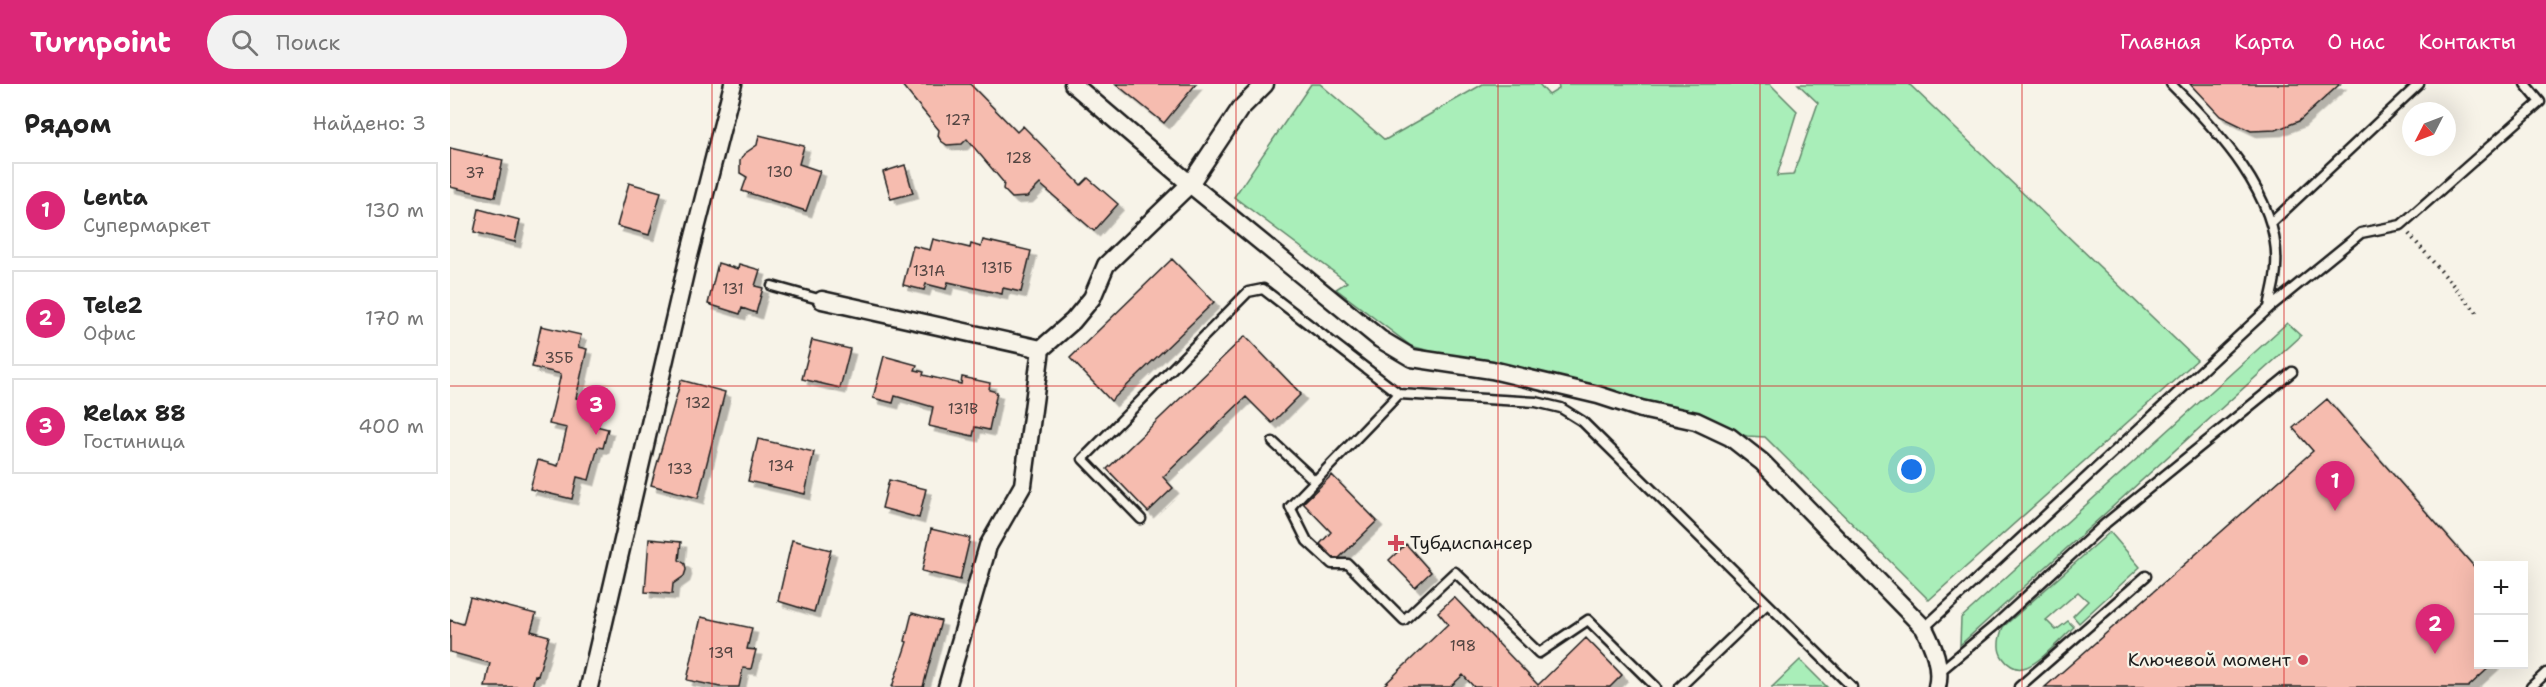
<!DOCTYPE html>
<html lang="ru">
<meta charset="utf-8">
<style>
:root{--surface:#fff;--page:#f2f2f2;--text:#222;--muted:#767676;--line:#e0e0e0;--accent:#db2777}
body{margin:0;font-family:"Shantell Sans",sans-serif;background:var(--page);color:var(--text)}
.controls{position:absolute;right:18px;bottom:18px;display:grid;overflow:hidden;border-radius:0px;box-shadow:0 6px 24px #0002}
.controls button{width:54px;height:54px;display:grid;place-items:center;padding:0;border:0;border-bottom:2px solid var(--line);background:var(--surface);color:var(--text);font:30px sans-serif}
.compass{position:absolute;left:1952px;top:18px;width:54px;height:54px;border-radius:50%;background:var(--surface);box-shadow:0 6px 24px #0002;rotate:228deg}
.you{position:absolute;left:1462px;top:386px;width:21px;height:21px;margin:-15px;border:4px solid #fff;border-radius:50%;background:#1a73e8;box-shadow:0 0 0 9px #1a73e833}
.badge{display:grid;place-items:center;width:39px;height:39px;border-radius:50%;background:var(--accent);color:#fff;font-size:20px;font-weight:700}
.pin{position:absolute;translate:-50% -50px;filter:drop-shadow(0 2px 3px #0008)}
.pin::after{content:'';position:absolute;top:32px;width:21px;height:18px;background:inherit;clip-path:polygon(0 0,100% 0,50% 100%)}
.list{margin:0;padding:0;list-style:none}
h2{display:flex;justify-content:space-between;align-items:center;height:78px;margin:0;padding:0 24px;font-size:26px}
h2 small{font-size:20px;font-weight:400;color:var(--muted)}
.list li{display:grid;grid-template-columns:39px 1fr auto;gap:18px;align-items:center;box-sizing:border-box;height:96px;margin:0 12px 12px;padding:0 12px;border:2px solid var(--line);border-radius:0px}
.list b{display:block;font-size:22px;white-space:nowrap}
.list p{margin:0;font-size:20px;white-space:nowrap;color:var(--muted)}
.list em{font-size:20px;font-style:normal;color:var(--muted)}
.icon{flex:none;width:33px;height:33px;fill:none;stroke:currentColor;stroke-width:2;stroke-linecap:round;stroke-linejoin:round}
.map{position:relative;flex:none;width:2096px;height:603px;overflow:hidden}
header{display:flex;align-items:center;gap:36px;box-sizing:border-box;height:84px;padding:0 30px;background:var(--accent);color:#fff}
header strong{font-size:28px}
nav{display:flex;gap:33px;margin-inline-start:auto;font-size:21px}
.search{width:420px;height:54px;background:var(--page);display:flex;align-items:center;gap:15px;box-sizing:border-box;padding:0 21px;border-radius:33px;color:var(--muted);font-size:22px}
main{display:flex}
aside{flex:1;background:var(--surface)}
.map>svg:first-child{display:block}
.green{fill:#a9eeb9;stroke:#62856a;stroke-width:1.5}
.building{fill:#f6bcaf;stroke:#1c1c1c;stroke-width:1.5;filter:url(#shadow)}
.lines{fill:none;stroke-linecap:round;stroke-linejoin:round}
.service-casing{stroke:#1c1c1c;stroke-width:13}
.minor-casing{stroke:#1c1c1c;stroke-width:21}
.path{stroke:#1c1c1c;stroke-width:4;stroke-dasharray:1.5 4.5;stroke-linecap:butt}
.service{stroke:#f7f3e8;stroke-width:8}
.minor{stroke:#f7f3e8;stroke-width:16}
.grid{fill:none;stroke:#d62828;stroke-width:1.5;stroke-opacity:0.55}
.poi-dot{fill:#d1495b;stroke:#f7f3e8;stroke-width:2}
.labels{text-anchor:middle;stroke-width:4.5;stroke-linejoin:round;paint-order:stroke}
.number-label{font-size:15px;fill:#524441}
.poi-label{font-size:18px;fill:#1c1c1c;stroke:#f7f3e8;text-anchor:start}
</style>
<header>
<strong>Turnpoint</strong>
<div class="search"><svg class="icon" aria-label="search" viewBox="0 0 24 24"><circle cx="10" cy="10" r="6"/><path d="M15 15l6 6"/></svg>Поиск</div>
<nav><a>Главная</a><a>Карта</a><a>О нас</a><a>Контакты</a></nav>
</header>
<main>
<aside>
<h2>Рядом<small>Найдено: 3</small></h2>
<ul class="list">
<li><span class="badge">1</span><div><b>Lenta</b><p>Супермаркет</p></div><em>130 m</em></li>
<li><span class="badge">2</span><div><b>Tele2</b><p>Офис</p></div><em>170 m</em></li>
<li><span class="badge">3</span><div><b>Relax 88</b><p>Гостиница</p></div><em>400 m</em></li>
</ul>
</aside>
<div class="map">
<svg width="2096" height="603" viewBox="0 0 2096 603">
<defs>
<filter id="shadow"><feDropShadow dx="5.5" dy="5.5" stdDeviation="0" flood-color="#0004"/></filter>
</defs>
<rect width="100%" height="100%" fill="#f7f3e8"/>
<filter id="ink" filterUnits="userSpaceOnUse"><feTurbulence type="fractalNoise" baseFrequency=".0167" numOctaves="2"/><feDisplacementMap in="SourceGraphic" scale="12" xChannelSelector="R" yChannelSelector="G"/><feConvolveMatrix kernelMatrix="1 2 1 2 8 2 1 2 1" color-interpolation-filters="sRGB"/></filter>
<g filter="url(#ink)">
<path class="green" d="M 861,0 L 870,0 L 935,56 L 1033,0 L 1089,0 L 1099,11 L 1109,5 L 1108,0 L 1320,0 L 1347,27 L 1327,92 L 1343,91 L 1368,19 L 1348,0 L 1459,0 L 1747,276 L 1479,516 L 1315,353 L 1297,352 L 961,262 L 886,205 L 897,198 L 784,113 Z
M 1837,239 L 1851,252 L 1510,561 L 1511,534 Z
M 1660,448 L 1690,483 L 1629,539 L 1623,532 L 1638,517 L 1628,508 L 1596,536 L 1606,546 L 1618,537 L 1624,543 C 1613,553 1587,582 1573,584 C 1565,586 1557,580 1553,574 C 1546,565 1549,553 1553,543 Z
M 1350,576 L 1377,603 L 1321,603 L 1322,603 Z"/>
<path class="building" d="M 451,0 L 520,0 L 567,48 L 573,42 L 631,101 L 638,94 L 668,120 L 644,147 L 590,100 L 577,113 L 562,114 L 553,105 L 554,99 L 517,55 L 512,60 L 497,61 L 491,57 L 488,52 L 489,46 Z
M 666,0 L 746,0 L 714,39 Z
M 1740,0 L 1890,0 L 1849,37 L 1826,46 L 1801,47 L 1770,32 Z
M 309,51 L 354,62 L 349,80 L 370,87 L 356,127 L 292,107 L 297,93 L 290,89 L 290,77 L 294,70 L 307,61 Z
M 0,64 L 53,76 L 45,113 L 0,103 Z
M 455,81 L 463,109 L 441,115 L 433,88 Z
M 179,99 L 211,108 L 199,151 L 167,142 Z
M 29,125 L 70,136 L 65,158 L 24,148 Z
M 483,155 L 520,164 L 521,160 L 531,163 L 533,156 L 581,167 L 571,208 L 553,204 L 552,210 L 498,198 L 496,205 L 476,200 L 474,206 L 453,201 L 463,162 L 480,166 Z
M 722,175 L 764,218 L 661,317 L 620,274 Z
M 268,179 L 288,185 L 289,180 L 310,186 L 305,202 L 313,204 L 306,229 L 292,224 L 290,230 L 258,220 Z
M 91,242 L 131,251 L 128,263 L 137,265 L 126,314 L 147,320 L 142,341 L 158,345 L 153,364 L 148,363 L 139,396 L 127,393 L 122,415 L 80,405 L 88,376 L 108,382 L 117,344 L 99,340 L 111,290 L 82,283 Z
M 795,252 L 851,310 L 822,339 L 796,313 L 713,393 L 723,404 L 698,428 L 657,385 Z
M 362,256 L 400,265 L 390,304 L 352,295 Z
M 434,272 L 467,281 L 465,286 L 474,288 L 473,291 L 511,300 L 512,293 L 540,299 L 539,306 L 547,308 L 539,346 L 525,343 L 523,352 L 479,342 L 483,323 L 445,312 L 443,319 L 423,314 Z
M 231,296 L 275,308 L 248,414 L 201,401 Z
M 1877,315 L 2028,487 L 2028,580 L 2043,580 L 2018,603 L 1595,603 L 1863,367 L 1843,344 Z
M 308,355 L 364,368 L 355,410 L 298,397 Z
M 882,391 L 927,437 L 889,474 L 884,474 L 870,460 L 881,448 L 853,419 Z
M 439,396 L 476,405 L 469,434 L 432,424 Z
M 481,445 L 520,454 L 510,496 L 472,487 Z
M 199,455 L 231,458 L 229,476 L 235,480 L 236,486 L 234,492 L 223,500 L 222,510 L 195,508 Z
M 342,456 L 381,466 L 364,528 L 328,517 Z
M 956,460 L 981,488 L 965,503 L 939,476 Z
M 20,513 L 86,530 L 81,547 L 99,552 L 88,592 L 85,591 L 82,603 L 35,603 L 40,579 L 0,568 L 0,536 L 13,540 Z
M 1004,513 L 1088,601 L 1136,554 L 1172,591 L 1160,603 L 1024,603 L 1013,591 L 1000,603 L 932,603 L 998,540 L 988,528 Z
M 462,529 L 491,537 L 473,603 L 442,603 L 457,558 L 455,557 Z
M 251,533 L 302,544 L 297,565 L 306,566 L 301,585 L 293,584 L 289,603 L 270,603 L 237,596 Z"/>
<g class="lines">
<g class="service-casing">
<path id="service" d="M 1721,0 C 1767,46 1831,113 1826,183 C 1826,196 1821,210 1819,224
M 1821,139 L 1969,0
M 322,202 L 372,216
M 823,358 L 865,397
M 691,435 L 633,375 L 798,208 L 813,205 L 949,310
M 1474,544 L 1819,224 L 1911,149 L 1951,141 L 2090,18 L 2075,0
M 1489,588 L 1543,543 L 1656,439 L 1842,288
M 1206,603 L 1138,536 L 1089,569 L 1005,488 L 954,536 L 898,480 L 882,480 L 857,457 L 840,423 L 949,310 L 1086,318 L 1111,324 L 1132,337 L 1402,603
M 1230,603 L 1317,520
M 1569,603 L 1696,492
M 2081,603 L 2096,589"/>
</g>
<g class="minor-casing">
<path id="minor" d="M 623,0 L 740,100 L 930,255 L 962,274 L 1042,286 L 1148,311 L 1191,325 L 1246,337 L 1280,353 L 1312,378 L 1474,544 C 1483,562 1492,582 1487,603
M 372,216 L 591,265
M 139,603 L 237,180 L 283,0
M 497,603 L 538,462 L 573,401 L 591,265 L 623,237 L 642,214 L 656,181 L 740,100 L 790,25 L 815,0"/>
</g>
<path class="path" d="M 1959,150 L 2029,231"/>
<use href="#service" class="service"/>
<use href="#minor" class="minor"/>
</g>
</g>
<path class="grid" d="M 262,0 L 262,603M 524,0 L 524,603M 786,0 L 786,603M 1048,0 L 1048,603M 1310,0 L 1310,603M 1572,0 L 1572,603M 1834,0 L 1834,603M 0,302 L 2096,302"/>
<g class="poi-dot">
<path d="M943 450h6v6h6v6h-6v6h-6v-6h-6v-6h6z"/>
<circle cx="1853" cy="576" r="6"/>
</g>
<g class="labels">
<g class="number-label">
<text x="508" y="41">127</text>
<text x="569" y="79">128</text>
<text x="330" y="93">130</text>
<text x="25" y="94">37</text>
<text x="547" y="189">131Б</text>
<text x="479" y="192">131А</text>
<text x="283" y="210">131</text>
<text x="109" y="279">35Б</text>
<text x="248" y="324">132</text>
<text x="513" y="330">131В</text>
<text x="331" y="387">134</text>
<text x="230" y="390">133</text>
<text x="1013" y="567">198</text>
<text x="271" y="574">139</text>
</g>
<g class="poi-label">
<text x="960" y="465">Тубдиспансер</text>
<text x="1841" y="582" text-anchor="end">Ключевой момент</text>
</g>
</g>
</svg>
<div class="controls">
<button>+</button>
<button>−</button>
</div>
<svg class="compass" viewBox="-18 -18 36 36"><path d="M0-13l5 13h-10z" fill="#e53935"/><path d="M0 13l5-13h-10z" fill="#767676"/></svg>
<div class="you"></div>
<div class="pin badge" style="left:1885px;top:427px">1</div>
<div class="pin badge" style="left:1985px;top:570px">2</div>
<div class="pin badge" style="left:146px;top:351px">3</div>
</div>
</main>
